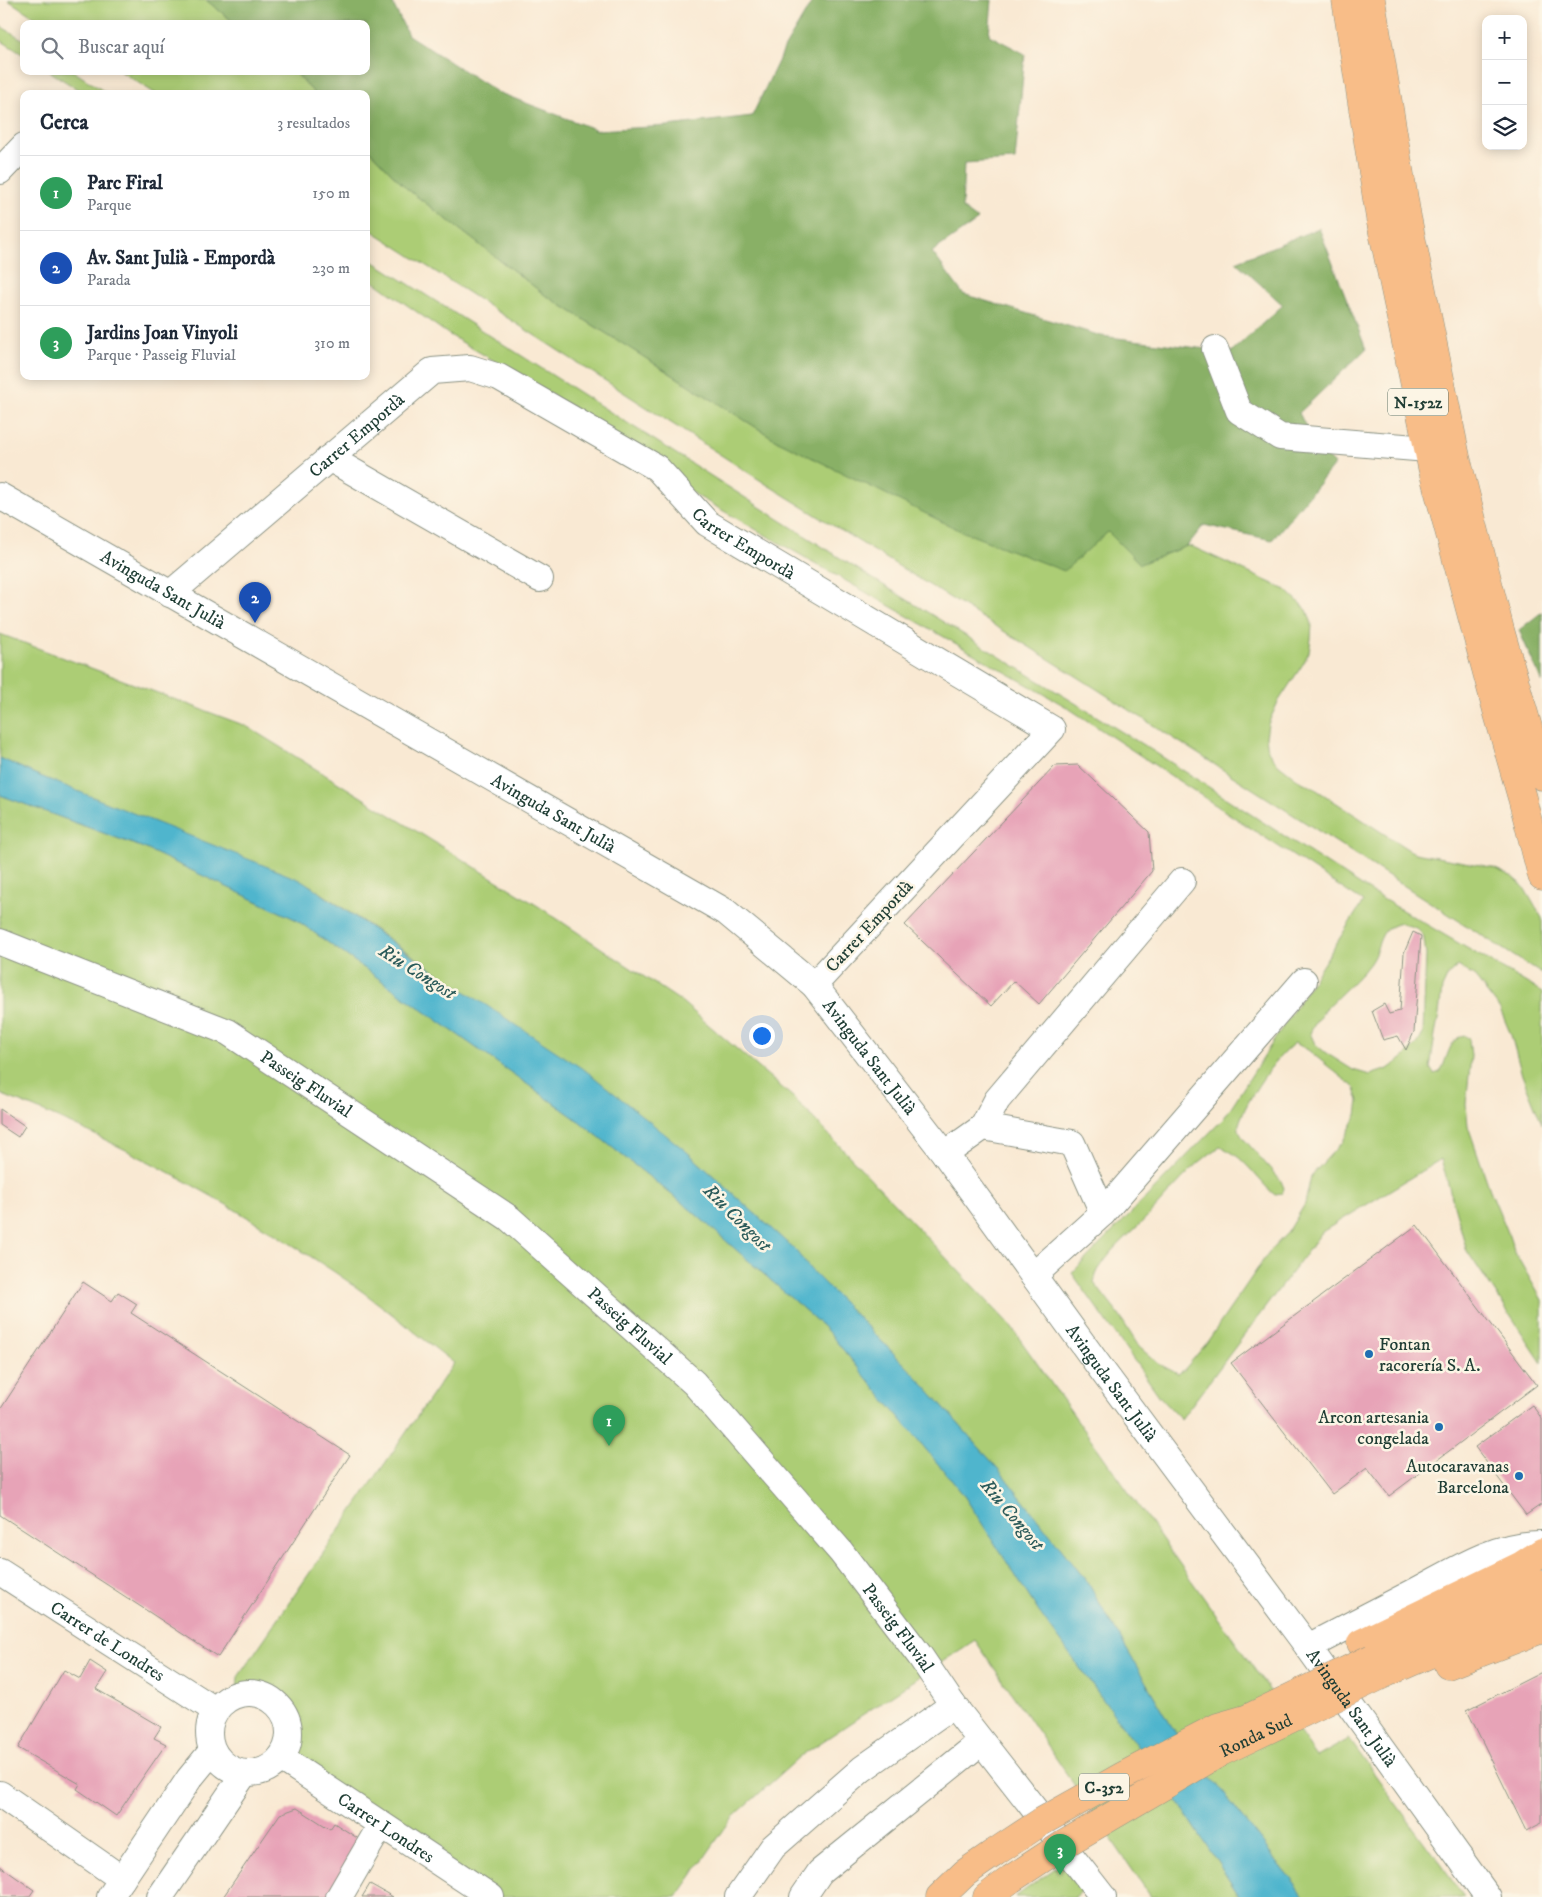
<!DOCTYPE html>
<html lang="es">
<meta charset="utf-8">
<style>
:root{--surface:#fff;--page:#f2f2f3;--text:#1f2937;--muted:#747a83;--line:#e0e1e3;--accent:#db2777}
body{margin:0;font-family:"IM FELL DW Pica",serif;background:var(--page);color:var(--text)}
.controls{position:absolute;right:15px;top:15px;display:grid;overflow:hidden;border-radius:10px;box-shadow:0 2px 12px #0003}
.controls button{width:45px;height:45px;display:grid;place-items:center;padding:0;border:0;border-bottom:1px solid var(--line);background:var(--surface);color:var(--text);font:25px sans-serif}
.you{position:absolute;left:761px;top:1035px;width:18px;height:18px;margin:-12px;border:4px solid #fff;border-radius:50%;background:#1a73e8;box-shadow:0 0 0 8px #1a73e833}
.badge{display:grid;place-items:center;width:32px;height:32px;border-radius:50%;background:var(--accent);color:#fff;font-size:16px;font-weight:700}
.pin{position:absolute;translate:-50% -41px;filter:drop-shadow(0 1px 2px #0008)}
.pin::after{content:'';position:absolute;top:26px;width:18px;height:15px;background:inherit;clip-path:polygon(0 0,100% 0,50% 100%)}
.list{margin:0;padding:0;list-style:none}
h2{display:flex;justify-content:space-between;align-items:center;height:65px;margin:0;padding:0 20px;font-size:21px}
h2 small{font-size:16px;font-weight:400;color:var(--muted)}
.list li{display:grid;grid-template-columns:32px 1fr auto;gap:15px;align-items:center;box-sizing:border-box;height:75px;padding:0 20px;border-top:1px solid var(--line)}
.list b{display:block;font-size:19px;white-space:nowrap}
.list p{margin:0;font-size:16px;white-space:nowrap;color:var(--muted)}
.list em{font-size:16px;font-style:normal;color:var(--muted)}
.icon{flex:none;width:28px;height:28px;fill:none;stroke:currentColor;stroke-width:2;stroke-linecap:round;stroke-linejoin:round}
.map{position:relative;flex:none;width:1542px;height:1897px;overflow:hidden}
.search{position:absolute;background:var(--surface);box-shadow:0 2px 12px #0003;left:20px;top:20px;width:350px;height:55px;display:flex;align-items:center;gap:12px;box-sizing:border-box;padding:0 18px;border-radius:10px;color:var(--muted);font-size:19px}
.panel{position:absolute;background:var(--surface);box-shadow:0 2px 12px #0003;left:20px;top:90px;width:350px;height:290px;border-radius:10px}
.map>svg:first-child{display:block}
.green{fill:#accd75;stroke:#668554;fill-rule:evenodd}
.forest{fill:#89b066;stroke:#54764d}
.water{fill:#4fb5cd;stroke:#377980}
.building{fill:#e7a3b7}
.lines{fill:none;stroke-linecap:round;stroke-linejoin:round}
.minor-casing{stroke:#8c9384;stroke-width:28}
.highway-casing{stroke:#8c9384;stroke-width:29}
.minor{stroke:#fff;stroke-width:26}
.highway{stroke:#f8bd88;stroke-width:28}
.highway-bridge-casing{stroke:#8c9384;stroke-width:29;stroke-linecap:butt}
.highway-bridge{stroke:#f8bd88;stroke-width:28}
.poi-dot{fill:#1f6fb2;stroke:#fcf5e5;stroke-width:2}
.labels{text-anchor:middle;stroke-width:5;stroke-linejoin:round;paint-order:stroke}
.shield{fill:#fcf5e5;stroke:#617469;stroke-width:1}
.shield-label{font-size:16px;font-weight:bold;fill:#1f3d34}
.street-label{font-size:18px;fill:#1f3d34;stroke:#fcf5e5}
.poi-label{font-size:18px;fill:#1f3d34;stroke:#fcf5e5;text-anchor:end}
.water-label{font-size:19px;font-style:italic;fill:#2b5b5a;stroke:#fcf5e5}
</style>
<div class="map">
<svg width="1542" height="1897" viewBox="0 0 1542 1897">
<rect width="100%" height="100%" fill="#fcf5e5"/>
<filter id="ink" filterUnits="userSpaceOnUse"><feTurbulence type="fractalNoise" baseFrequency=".02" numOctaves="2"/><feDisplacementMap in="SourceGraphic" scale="10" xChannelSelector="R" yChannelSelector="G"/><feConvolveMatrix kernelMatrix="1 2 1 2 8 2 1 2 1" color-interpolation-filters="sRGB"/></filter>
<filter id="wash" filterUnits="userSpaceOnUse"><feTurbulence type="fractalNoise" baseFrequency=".0096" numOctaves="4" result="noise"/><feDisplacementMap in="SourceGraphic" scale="20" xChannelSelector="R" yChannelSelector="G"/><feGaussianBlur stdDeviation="1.12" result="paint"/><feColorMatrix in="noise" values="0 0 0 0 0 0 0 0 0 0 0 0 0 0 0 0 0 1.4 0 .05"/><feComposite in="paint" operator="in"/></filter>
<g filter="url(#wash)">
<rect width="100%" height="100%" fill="#f9e9d3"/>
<path class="green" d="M 8,0 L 206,0 L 236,24 L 45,24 Z
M 0,26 L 24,40 L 24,55 L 0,40 Z
M 49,71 L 73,71 L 108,94 L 85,94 Z
M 120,71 L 294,71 L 315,94 L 156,94 Z
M 366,147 L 406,188 L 545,295 L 778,441 L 1108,532 L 1193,547 L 1286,590 L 1307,610 L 1312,624 L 1311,639 L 1309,652 L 1303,664 L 1278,702 L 1268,724 L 1266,737 L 1268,751 L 1278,764 L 1300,781 L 1312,787 L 1409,850 L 1415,853 L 1491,867 L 1511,876 L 1523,886 L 1542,918 L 1542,974 L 1081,679 L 766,484 L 366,227 Z
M 366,257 L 867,575 L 1153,751 L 1371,892 L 1542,992 L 1542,1124 L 1522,1075 L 1511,1035 L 1500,1009 L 1475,977 L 1458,966 L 1448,975 L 1442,988 L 1439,1014 L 1435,1034 L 1430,1068 L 1434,1074 L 1440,1072 C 1448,1059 1448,1040 1464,1035 L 1469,1039 L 1471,1056 L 1466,1104 L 1468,1126 L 1490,1190 L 1507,1230 L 1514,1251 L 1542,1300 L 1542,1363 L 1467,1251 L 1441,1159 L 1322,1232 L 1181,1419 L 1160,1397 L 1072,1273 L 1224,1118 L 1363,902 L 1065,706 L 699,497 L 576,409 L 448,334 L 366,276 ZM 1401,923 L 1416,928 L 1423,935 L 1424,939 L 1426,955 L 1423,1034 L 1418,1043 L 1403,1058 L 1388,1069 L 1370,1075 L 1353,1070 L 1326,1053 L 1315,1044 L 1310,1033 C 1323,1004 1352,988 1370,963 C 1382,946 1376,928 1401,923 ZM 1295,1043 L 1308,1050 L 1355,1088 L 1359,1101 L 1357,1115 L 1343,1141 L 1311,1176 L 1305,1204 L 1288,1232 L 1269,1252 L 1205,1345 L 1184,1370 L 1178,1374 L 1159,1364 L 1139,1347 L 1119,1315 L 1094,1283 C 1095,1277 1097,1271 1101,1266 C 1113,1247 1133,1232 1148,1216 C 1170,1193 1192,1164 1220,1147 C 1243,1154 1257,1180 1275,1195 L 1282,1194 L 1284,1188 L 1281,1181 L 1243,1138 C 1240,1134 1238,1129 1239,1124 C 1246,1100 1275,1057 1295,1043 Z
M 0,634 L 246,726 L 538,906 L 682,1002 L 794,1098 L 1009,1324 L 1317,1757 L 1349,1739 L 1464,1897 L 1305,1897 L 1172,1727 L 1088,1583 L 1000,1471 L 916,1376 L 810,1269 L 796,1251 L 686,1151 L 415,957 L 311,886 L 35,774 L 0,758 Z
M 0,795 L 144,848 L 295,919 L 579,1121 L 691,1210 L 825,1328 L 963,1494 L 1039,1612 L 1183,1809 L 1240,1897 L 1151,1897 L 975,1640 L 802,1755 L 732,1818 L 677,1897 L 489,1897 L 281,1758 C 284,1754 287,1749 288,1744 C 294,1725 283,1702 264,1695 C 255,1692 246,1693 237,1694 L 238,1677 L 454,1363 C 414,1332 375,1299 333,1271 C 228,1202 117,1139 0,1094 Z
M 1065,1861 L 1084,1889 L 1075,1897 L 1015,1897 Z"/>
<path class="forest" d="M 206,0 L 391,0 L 408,35 L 497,92 L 597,130 L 668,126 L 752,116 L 785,47 L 813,0 L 992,0 L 989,35 L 1025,54 L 1015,160 L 964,163 L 962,208 L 978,220 L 932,252 L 963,294 L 1101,336 L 1231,352 L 1283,305 L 1236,262 L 1319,228 L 1366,349 L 1299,413 L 1314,443 L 1335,464 L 1272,540 L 1204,525 L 1187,546 L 1140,564 L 1108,532 L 1064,571 L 961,531 L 778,441 L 545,295 L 406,188 L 366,147 L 366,94 L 315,94 L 294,71 L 366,71 L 366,24 L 236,24 Z
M 1542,612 L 1542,683 L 1519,630 Z"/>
<path class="water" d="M 0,758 L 35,774 L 303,881 L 422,963 L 589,1073 L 686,1151 L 796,1251 L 810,1269 L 916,1376 L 1000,1471 L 1088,1583 L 1172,1727 L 1305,1897 L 1240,1897 L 1183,1809 L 1039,1612 L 963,1494 L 825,1328 L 691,1210 L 579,1121 L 295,919 L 144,848 L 0,795 Z"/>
<g id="blocks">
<path class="building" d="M 1078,765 L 1149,832 L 1152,871 L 1039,1004 L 1014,981 L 991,1006 L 905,925 L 1055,766 Z
M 1413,932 L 1421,936 L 1414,1032 L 1406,1050 L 1398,1036 L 1383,1040 L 1372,1011 L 1384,1004 L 1389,1014 L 1400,1011 L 1404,953 Z
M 0,1109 L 25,1126 L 18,1137 L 0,1125 Z
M 1417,1225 L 1537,1385 L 1389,1496 L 1367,1468 L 1332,1494 L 1231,1363 Z
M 83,1282 L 112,1301 L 118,1292 L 137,1304 L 131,1313 L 350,1455 L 218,1657 L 0,1515 L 0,1410 Z
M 1532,1405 L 1542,1419 L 1542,1504 L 1526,1515 L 1475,1447 Z
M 90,1661 L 107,1672 L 96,1689 L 161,1727 L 154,1738 L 166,1744 L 116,1816 L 77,1789 L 80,1784 L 18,1748 L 64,1670 L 80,1679 Z
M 1542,1672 L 1542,1823 L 1526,1831 L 1467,1710 Z
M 297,1808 L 330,1829 L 334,1823 L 362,1841 L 330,1897 L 223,1897 L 280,1814 Z
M 0,1866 L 34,1890 L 29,1897 L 0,1897 Z
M 370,1884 L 393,1897 L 362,1897 Z"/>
</g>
</g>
<g filter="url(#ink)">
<use href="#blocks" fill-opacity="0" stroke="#8c9384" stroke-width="1"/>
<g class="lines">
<g class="minor-casing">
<g id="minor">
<path d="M 0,171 L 24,146"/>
<path d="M 1215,349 L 1239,411 L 1280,437 L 1428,449"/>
<path d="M 329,458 L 540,579"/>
<path id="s1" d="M 0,496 L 726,912 L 814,985 L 945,1154 L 1104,1373 L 1308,1647 L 1488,1897"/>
<path id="s2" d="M 170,594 L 432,371 L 470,368 L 499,377 L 657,468 L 707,523 L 1052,729 L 814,985"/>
<path id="s3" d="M 0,942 L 228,1032 L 509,1218 L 694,1383 L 841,1552 L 920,1656 L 953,1705 L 1103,1897"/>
<path d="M 983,1127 L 997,1100 L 1182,881"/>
<path d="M 945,1154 L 983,1127 L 1072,1143 L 1103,1213"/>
<path d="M 1033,1276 L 1103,1213 L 1304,981"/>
<path id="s4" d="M 0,1572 L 215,1710"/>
<path d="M 1308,1647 C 1344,1628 1379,1610 1414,1592 C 1454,1571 1495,1543 1542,1544"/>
<circle cx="249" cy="1733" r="40"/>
<path id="s5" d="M 281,1758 L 491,1897"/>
<path d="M 0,1794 L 122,1879"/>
<path d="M 110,1897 L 189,1779 L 212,1751"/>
<path d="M 160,1897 L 244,1774"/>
<path d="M 339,1897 L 381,1825"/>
<path d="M 738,1897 L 773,1847 L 862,1769 L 953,1705"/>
<path d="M 803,1897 L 820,1872 L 981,1742"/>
</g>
</g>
<g class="highway-casing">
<path id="highway" d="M 1346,0 L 1380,218 L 1432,467 L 1498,714 L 1522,798 L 1542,876
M 1371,0 L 1407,217 L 1456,457 L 1500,630 L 1542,776
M 1361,1643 L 1522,1565 L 1542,1552
M 1372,1658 L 1470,1614 L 1542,1584
M 1448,1665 L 1542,1629
M 1384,1674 L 1542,1605
M 940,1897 L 965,1873 L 994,1853
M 987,1897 L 1011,1879"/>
</g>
<use href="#minor" class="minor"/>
<use href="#highway" class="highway"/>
<g class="highway-bridge-casing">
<g id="highway-bridge">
<path d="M 994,1853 L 1041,1822 L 1123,1776 L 1218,1727 L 1246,1719 L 1372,1658"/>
<path id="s6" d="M 1011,1879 L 1066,1843 L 1221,1752 L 1384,1674"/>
</g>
</g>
<use href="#highway-bridge" class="highway-bridge"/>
</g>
</g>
<g class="poi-dot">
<circle cx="1369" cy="1354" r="5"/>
<circle cx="1439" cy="1427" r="5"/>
<circle cx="1519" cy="1476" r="5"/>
</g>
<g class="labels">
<g class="shield">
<rect x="1388" y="388.5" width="60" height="27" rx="4"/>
<rect x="1079" y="1773.5" width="50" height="27" rx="4"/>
</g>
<g class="shield-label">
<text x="1418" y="408">N-152z</text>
<text x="1104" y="1793">C-352</text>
</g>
<g class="street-label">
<text dy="6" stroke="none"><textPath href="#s2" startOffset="245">Carrer Empordà</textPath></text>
<text dy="6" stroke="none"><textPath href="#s2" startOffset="711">Carrer Empordà</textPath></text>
<text dy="6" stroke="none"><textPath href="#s1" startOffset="188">Avinguda Sant Julià</textPath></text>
<text dy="6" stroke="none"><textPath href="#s1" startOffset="638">Avinguda Sant Julià</textPath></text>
<text transform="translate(869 926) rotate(-47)" y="6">Carrer Empordà</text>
<text dy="6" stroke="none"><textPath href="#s1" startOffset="1042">Avinguda Sant Julià</textPath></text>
<text dy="6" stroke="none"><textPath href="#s3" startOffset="339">Passeig Fluvial</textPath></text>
<text dy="6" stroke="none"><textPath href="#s3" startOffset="744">Passeig Fluvial</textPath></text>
<text dy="6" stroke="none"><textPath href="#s1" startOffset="1448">Avinguda Sant Julià</textPath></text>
<text dy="6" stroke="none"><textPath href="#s3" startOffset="1149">Passeig Fluvial</textPath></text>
<text dy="6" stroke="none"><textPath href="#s4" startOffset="128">Carrer de Londres</textPath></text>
<text dy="6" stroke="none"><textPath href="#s1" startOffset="1852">Avinguda Sant Julià</textPath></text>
<text dy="6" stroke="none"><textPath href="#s6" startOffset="284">Ronda Sud</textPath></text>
<text dy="6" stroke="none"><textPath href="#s5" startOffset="126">Carrer Londres</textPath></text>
</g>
<g class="poi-label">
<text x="1379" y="1350" text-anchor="start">Fontan<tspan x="1379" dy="21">racorería S. A.</tspan></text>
<text x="1429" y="1423">Arcon artesania<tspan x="1429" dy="21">congelada</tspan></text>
<text x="1509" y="1472">Autocaravanas<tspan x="1509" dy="21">Barcelona</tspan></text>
</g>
<g class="water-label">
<text transform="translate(418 971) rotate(32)" y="7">Riu Congost</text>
<text transform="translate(738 1217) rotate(45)" y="7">Riu Congost</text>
<text transform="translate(1013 1514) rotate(50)" y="7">Riu Congost</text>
</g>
</g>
</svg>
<div class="controls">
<button>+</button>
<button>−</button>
<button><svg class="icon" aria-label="layers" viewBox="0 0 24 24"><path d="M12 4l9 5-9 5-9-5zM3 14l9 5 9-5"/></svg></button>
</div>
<div class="you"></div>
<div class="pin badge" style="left:609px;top:1446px;background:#2e9e5b">1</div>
<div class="pin badge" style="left:255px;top:623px;background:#1a4fb4">2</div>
<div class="pin badge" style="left:1060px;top:1875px;background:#2e9e5b">3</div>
<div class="search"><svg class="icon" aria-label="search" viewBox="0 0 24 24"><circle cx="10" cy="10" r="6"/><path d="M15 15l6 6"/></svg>Buscar aquí</div>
<section class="panel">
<h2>Cerca<small>3 resultados</small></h2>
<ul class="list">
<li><span class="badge" style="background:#2e9e5b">1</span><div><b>Parc Firal</b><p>Parque</p></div><em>150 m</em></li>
<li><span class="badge" style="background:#1a4fb4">2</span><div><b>Av. Sant Julià - Empordà</b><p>Parada</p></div><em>230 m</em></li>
<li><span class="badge" style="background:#2e9e5b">3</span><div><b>Jardins Joan Vinyoli</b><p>Parque · Passeig Fluvial</p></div><em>310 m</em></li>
</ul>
</section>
</div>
